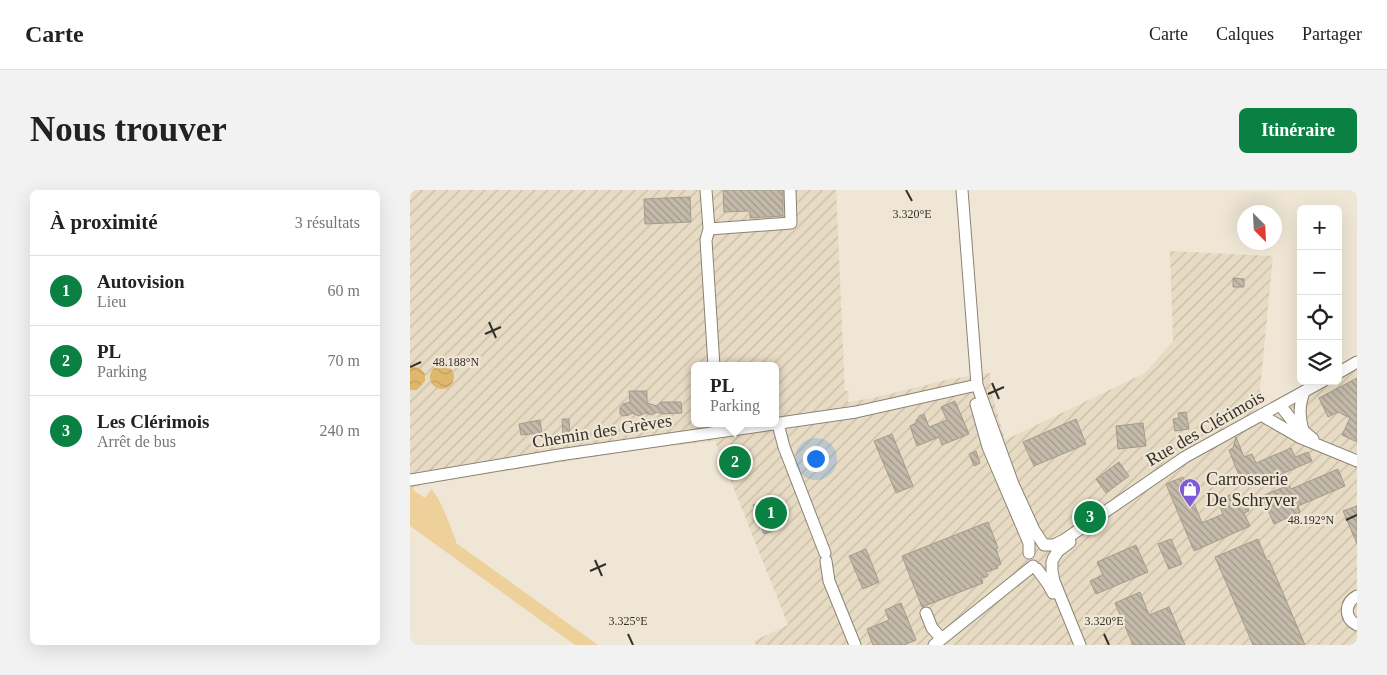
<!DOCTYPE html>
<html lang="fr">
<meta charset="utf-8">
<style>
:root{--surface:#fff;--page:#f2f2f2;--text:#222;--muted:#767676;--line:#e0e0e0;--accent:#0b8043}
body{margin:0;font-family:Georgia,serif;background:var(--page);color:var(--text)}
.controls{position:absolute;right:15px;top:15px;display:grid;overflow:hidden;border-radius:8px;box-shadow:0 5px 20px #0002}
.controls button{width:45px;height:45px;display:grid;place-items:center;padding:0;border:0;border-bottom:1px solid var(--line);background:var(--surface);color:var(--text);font:25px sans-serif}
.compass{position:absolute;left:827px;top:15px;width:45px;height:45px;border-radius:50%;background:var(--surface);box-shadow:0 5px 20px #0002;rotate:156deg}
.you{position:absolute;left:405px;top:268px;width:18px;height:18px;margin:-12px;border:4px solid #fff;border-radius:50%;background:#1a73e8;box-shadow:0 0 0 8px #1a73e833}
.badge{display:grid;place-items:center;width:32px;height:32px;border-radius:50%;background:var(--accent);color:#fff;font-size:16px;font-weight:700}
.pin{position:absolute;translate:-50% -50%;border:2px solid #fff;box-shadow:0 1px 5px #0006}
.popup{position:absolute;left:281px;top:172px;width:88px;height:65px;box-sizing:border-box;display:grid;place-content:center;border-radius:8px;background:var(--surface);filter:drop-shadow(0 1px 4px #0005);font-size:16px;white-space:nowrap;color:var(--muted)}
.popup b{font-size:19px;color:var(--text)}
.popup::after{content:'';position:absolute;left:50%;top:100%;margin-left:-10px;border:10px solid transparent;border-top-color:var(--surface)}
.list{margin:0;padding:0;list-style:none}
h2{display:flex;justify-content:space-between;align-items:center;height:65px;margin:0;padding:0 20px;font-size:21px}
h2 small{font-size:16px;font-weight:400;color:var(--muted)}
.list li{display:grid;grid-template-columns:32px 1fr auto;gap:15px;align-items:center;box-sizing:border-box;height:70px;padding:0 20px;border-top:1px solid var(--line)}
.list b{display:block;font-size:19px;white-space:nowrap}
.list p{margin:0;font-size:16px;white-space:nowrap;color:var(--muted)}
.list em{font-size:16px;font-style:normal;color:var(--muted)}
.icon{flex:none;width:28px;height:28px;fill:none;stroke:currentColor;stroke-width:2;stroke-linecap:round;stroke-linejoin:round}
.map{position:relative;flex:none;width:947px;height:455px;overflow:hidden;border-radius:8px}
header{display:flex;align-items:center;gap:30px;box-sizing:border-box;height:70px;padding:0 25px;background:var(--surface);border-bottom:1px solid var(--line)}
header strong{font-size:24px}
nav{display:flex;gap:28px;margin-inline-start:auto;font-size:18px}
.intro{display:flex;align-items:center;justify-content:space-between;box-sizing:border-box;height:120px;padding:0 30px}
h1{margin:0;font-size:35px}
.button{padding:12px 22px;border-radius:8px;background:var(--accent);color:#fff;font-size:18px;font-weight:700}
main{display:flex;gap:30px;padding:0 30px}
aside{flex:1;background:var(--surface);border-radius:8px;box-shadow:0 5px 20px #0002}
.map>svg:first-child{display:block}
.industrial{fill:url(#industrial-furrows);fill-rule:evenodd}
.green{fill:#edd09a}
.water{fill:url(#water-waves)}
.building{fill:url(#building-back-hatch);stroke:#a49b8c}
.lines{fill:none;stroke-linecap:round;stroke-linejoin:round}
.minor-casing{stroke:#8b8374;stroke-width:13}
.minor{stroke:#fff;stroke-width:11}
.ticks{fill:none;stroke:#34302a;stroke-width:2}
.labels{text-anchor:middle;stroke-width:4.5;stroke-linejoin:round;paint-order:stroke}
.street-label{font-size:18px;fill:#34302a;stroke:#efe6d5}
.poi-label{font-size:18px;fill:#34302a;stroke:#efe6d5;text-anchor:start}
.ticks-label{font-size:12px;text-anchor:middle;fill:#34302a;stroke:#efe6d5;stroke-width:4.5;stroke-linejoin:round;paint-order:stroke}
</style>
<header>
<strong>Carte</strong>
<nav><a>Carte</a><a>Calques</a><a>Partager</a></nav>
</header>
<div class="intro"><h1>Nous trouver</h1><a class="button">Itinéraire</a></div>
<main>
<aside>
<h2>À proximité<small>3 résultats</small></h2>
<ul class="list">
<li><span class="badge">1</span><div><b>Autovision</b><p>Lieu</p></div><em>60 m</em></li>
<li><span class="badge">2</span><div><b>PL</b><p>Parking</p></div><em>70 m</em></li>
<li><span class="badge">3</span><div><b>Les Clérimois</b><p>Arrêt de bus</p></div><em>240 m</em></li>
</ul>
</aside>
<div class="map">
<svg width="947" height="455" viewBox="0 0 947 455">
<defs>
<pattern id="industrial-furrows" width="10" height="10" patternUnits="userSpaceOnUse" patternTransform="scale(1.25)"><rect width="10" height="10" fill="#e7dbc3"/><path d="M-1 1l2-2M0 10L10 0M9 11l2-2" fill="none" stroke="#c7bca8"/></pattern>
<pattern id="water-waves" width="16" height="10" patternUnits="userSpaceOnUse" patternTransform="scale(1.25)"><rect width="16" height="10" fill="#e0b86d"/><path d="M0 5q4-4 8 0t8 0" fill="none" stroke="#c19e5f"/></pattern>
<pattern id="building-back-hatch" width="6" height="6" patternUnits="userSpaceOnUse" patternTransform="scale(1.25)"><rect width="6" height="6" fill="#c3baaa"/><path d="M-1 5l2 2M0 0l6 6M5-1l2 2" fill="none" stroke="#9f988b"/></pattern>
</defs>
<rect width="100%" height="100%" fill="#efe6d5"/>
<path class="industrial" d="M 0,0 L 426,0 L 435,201 L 439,201 L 438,212 L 463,208 L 541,189 L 580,183 L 581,201 L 595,250 L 735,183 L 763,151 L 760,61 L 863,66 L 848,220 L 901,191 L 928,191 L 928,176 L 947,166 L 947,455 L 346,455 L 344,451 L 378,435 L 305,251 L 240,258 L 32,291 L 0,294 ZM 285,176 L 365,176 L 365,233 L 285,233 Z"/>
<path class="green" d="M 11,293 L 9,297 L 6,295 L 3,300 L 15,308 L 21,299 C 31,308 40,337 46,350 L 46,353 L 188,455 L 165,455 L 0,336 L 0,295 Z"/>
<path class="water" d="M20 187a12 12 0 1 1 24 0a12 12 0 1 1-24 0Z
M 0,176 L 10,178 L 15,184 L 15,191 L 7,200 L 0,200 Z"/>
<path class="building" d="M 313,0 L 373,0 L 373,26 L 340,28 L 340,21 L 314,22 Z
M 280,7 L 281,32 L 235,34 L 234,9 Z
M 823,88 L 834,89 L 834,97 L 823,97 Z
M 947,188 L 947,252 L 932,245 L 940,228 L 928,222 L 918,227 L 909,208 Z
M 219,201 L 237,201 L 237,213 L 247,216 L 251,212 L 271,212 L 272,223 L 252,224 L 247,222 L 242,225 L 235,223 L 229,226 L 222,223 L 219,225 L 213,226 L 210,224 L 210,218 L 213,214 L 220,212 Z
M 545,211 L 559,244 L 532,255 L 529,247 L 507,256 L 500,236 L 507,233 L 506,230 L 509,228 L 509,226 L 514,224 L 519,237 L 537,230 L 531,217 Z
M 776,222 L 779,239 L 765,241 L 763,229 L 769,228 L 768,223 Z
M 152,229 L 159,229 L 160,245 L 153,245 Z
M 666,229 L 676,254 L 624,276 L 613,252 Z
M 130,230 L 132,243 L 111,245 L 109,234 Z
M 733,233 L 736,256 L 708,259 L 706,236 Z
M 482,244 L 503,296 L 486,303 L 464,251 Z
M 826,247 L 834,267 L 842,264 L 846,273 L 881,258 L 885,267 L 898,262 L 902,271 L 844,296 L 842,292 L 833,296 L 819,260 L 823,258 Z
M 566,261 L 570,273 L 564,276 L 559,264 Z
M 709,272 L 719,286 L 696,303 L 686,289 Z
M 928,279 L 935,296 L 888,316 L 890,322 L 864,334 L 852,306 L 879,295 L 881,299 Z
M 773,287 L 792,333 L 813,324 L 807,310 L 826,303 L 832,317 L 837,314 L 839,321 L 834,323 L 840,336 L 784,361 L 756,294 Z
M 358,310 L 366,312 L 370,310 L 378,330 L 373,332 L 370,338 L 354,344 L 343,315 Z
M 947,316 L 947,354 L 933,321 Z
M 578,332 L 588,358 L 586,359 L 591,374 L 587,376 L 588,378 L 576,382 L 578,386 L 571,388 L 573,393 L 512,417 L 492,366 Z
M 761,349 L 772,374 L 759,379 L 748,354 Z
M 848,349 L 857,371 L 859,370 L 895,455 L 843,455 L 805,367 Z
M 726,355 L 738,382 L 686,404 L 680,391 L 693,385 L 687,372 Z
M 456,359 L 469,392 L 453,399 L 439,366 Z
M 730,402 L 739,425 L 759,417 L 775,455 L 723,455 L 705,413 Z
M 491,413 L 506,450 L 494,455 L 463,455 L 457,439 L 479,430 L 475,420 Z"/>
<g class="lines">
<g class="minor-casing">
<path id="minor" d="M 296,0 L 299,39 L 296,50 L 304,176
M 552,0 L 567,195 L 603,294 L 624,340 L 634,355 L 644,355 L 654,350 L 775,267 L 913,191
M 299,39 L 381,33 L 380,0
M 928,183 L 947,172
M 566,214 L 578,257 L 619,353 L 619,363
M 870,215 L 884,233 L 903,249
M 851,225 L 891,248 L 947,271
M 368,234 L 374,257 L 415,363
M 893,240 C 889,226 889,216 894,202
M 0,290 L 149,265 L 446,222 L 567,195
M 643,369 L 648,361 L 660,352
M 416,371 L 419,391 L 445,455
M 642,372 L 642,381 L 644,391 L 670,455
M 627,379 L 638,394 L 643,403
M 947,406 C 934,413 934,428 947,435
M 516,423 L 522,438 L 531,448
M 524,455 L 623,376"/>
</g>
<use href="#minor" class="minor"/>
</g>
<path class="ticks" d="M 496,0 L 502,11M 79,132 L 86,148M 75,144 L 91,137M 0,177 L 11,172M 582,193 L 589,209M 578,204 L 594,197M 936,330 L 947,325M 185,370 L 192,386M 180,381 L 196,374M 218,444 L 223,455M 694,444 L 699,455"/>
<defs>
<g id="shop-pin" transform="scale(1.125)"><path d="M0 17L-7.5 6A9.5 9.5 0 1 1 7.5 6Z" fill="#7c5bd6" stroke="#efe6d5"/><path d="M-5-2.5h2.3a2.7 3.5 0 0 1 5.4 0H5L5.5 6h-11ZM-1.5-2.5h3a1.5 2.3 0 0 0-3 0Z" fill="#fff"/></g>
</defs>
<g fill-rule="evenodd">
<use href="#shop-pin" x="780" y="299"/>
</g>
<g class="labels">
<g class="street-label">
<text transform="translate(795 238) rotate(-30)" y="6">Rue des Clérimois</text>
<text transform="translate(192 241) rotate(-9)" y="6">Chemin des Grèves</text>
</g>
<g class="poi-label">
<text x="796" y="295">Carrosserie<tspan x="796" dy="21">De Schryver</tspan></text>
</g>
</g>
<g class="ticks-label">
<text x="502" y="28">3.320°E</text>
<text x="46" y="176">48.188°N</text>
<text x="901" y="334">48.192°N</text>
<text x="218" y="435">3.325°E</text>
<text x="694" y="435">3.320°E</text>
</g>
</svg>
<div class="controls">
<button>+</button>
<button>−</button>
<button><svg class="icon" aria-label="locate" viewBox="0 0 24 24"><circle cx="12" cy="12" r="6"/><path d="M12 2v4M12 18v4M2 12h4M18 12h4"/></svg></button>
<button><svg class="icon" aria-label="layers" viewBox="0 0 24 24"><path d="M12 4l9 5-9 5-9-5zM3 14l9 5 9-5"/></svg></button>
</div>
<svg class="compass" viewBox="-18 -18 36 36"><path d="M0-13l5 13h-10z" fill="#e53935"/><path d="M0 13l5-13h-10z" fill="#767676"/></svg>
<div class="you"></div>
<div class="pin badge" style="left:361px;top:323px">1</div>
<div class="pin badge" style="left:325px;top:272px">2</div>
<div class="popup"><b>PL</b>Parking</div>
<div class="pin badge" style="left:680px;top:327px">3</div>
</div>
</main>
